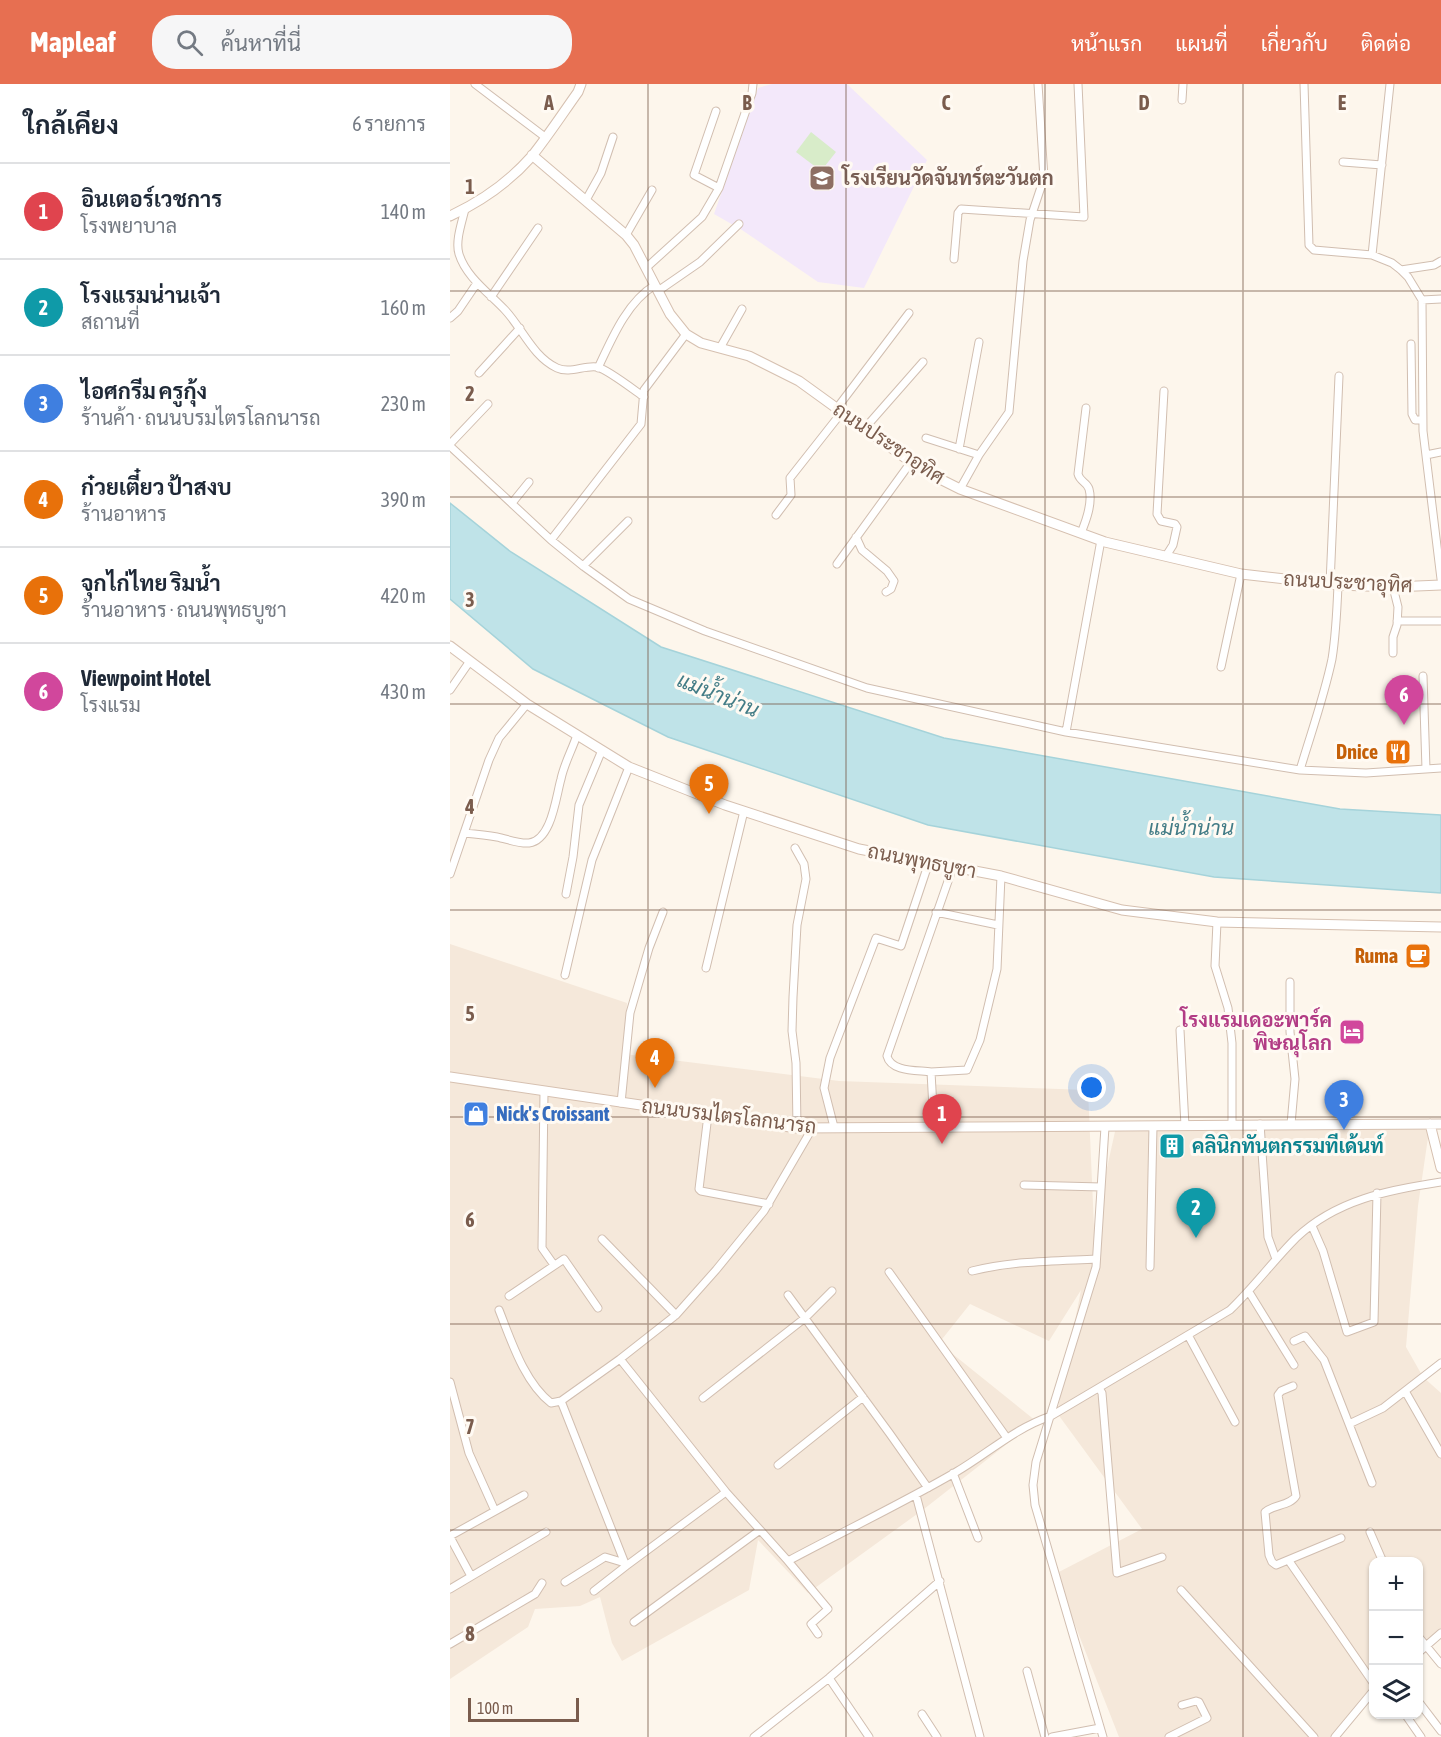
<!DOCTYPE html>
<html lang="th">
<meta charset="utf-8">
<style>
:root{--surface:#fff;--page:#f6f6f7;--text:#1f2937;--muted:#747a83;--line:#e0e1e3;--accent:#e76f51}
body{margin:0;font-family:"Asap Condensed",Sarabun,sans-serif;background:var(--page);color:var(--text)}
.controls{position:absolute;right:18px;bottom:18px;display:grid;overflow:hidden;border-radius:12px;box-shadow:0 2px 4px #0004}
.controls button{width:54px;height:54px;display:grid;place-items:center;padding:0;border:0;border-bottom:2px solid var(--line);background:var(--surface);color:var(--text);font:30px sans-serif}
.scale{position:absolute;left:18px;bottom:15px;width:111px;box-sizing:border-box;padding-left:6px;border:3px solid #7a5c4d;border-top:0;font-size:16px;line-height:21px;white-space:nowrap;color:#7a5c4d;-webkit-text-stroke:4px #fffaf3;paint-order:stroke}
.you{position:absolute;left:642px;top:1004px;width:21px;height:21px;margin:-15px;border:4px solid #fff;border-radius:50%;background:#1a73e8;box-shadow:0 0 0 9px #1a73e833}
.badge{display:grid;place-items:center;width:39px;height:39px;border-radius:50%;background:var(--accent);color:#fff;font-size:20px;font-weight:700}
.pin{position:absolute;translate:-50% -50px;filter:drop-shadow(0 2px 3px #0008)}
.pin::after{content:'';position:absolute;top:32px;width:21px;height:18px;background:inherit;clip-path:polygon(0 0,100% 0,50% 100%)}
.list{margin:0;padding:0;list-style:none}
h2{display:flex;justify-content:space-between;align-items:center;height:78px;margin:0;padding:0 24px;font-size:26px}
h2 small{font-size:20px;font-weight:400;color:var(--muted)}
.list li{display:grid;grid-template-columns:39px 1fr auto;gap:18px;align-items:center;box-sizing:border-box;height:96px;padding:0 24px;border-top:2px solid var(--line)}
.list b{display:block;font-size:22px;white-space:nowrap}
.list p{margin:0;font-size:20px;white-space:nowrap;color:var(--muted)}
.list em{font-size:20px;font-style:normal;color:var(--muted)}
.icon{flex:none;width:33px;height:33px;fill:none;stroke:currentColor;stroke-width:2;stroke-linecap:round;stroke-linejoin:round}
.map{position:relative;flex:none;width:991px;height:1653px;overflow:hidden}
header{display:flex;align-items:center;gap:36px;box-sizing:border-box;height:84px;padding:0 30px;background:var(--accent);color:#fff}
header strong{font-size:28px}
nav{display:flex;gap:33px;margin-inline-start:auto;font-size:21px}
.search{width:420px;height:54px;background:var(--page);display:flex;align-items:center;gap:15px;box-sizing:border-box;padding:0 21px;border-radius:24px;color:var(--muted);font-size:22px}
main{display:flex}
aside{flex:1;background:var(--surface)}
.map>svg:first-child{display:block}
.residential{fill:#f5e8da}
.education{fill:#f3e8fa}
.green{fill:#d8ecc9}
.water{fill:#bfe3e8;stroke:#a5d3da;stroke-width:1.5}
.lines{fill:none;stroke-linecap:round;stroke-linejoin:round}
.street-casing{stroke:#d1beb0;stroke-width:9}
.secondary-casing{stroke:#d6c0b0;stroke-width:11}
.street{stroke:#fff;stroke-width:7}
.secondary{stroke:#fff;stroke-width:9}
.grid{fill:none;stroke:#7a5c4d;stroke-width:1.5;stroke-opacity:0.55}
.labels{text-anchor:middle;stroke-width:6;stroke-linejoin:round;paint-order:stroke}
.education-label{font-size:20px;font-weight:bold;fill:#785e54;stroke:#fffaf3;text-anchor:start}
.street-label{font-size:20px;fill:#7a5c4d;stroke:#fffaf3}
.food-label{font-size:20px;font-weight:bold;fill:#c56008;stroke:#fffaf3;text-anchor:end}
.hotel-label{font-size:20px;font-weight:bold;fill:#b23c85;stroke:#fffaf3;text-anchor:end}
.shop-label{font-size:20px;font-weight:bold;fill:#366cbe;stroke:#fffaf3;text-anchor:start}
.culture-label{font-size:20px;font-weight:bold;fill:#0d838f;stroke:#fffaf3;text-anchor:start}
.water-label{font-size:21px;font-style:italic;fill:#437c86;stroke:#fffaf3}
.grid-label{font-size:20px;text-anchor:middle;font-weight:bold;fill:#7a5c4d;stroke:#fffaf3;stroke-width:6;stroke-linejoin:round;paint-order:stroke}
</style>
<header>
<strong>Mapleaf</strong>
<div class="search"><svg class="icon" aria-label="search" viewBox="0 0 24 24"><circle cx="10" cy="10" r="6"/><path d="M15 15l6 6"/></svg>ค้นหาที่นี่</div>
<nav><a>หน้าแรก</a><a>แผนที่</a><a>เกี่ยวกับ</a><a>ติดต่อ</a></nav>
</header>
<main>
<aside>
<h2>ใกล้เคียง<small>6 รายการ</small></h2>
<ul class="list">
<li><span class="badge" style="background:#e0444e">1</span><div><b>อินเตอร์เวชการ</b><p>โรงพยาบาล</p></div><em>140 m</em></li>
<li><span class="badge" style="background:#0f9aa8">2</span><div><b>โรงแรมน่านเจ้า</b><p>สถานที่</p></div><em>160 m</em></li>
<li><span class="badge" style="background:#3f7fe0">3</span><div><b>ไอศกรีม ครูกุ้ง</b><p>ร้านค้า · ถนนบรมไตรโลกนารถ</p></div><em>230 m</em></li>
<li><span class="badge" style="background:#e8710a">4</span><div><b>ก๋วยเตี๋ยว ป้าสงบ</b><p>ร้านอาหาร</p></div><em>390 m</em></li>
<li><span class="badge" style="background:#e8710a">5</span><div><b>จุกไก่ไทย ริมน้ำ</b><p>ร้านอาหาร · ถนนพุทธบูชา</p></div><em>420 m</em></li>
<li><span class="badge" style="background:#d1479c">6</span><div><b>Viewpoint Hotel</b><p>โรงแรม</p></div><em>430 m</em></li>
</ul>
</aside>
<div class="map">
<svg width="991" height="1653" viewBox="0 0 991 1653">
<rect width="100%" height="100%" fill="#fdf6ec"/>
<path class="residential" d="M 0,860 L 177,919 L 174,970 L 389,997 L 638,1006 L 644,1143 L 666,1043 L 980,1040 L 968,1122 L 956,1263 L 973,1293 L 991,1309 L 991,1546 L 969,1569 L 968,1478 L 924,1478 L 923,1607 L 888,1653 L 669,1653 L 605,1490 L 692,1445 L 607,1329 L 631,1206 L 599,1257 L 520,1220 L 489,1259 L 586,1337 L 474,1425 L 358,1509 L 308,1456 L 299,1506 L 172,1577 L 162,1559 L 150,1513 L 130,1522 L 85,1525 L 78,1543 L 0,1595 Z"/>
<path class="education" d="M 322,0 L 397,0 L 477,76 L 414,204 L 368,198 L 292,146 L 264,130 L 308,4 Z"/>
<path class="green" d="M 361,48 L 386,68 L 371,87 L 346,68 Z"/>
<path class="water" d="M 0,419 L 61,468 L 211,563 L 494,654 L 890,725 L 991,731 L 991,809 L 764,793 L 478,741 L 218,653 L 83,585 L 0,515 Z"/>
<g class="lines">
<g class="street-casing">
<path id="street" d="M 25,0 L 95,53
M 854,0 L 859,161 L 864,166 L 922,171
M 940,0 L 922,171 L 942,179 L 951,186 L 958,193 L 972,216 L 973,347 L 991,495
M 732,16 L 733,0
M 266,27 L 244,91 L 269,104
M 893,78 L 932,81
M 136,116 L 151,89 L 163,53
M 15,125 C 12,138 5,157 9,170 C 16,193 39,209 55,226 C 72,244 83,273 107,284 C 120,290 134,281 147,283 C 157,285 184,306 194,313
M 176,151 L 202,106
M 504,175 L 508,129 L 511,125 L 634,133 L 628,0
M 196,184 L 252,133 L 269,104 L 302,9 L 303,0
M 951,186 L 984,181 L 991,177
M 208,207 L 250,178 L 289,140
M 41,213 L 88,144
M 972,216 L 991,215
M 0,234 L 8,227 L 27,199
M 961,260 L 962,330 L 965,336 L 972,336
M 270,264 L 292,225
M 148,284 C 162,254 177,218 205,201
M 29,289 L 70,244
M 714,307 L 707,430 L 711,437 L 725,440 L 727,443 L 723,461 L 716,472
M 387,324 L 459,229
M 415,344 L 473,278
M 476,354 L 529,371
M 0,360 L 38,320
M 0,362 L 101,456 L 133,482 L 179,515 L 255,547 L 417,604 L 616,648 L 850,686 L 916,689 L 991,684
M 509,365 L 529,258
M 976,371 L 991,368
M 510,405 L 529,371 L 559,328 L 573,177 L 580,136 L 594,94 L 588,0
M 62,419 L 79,398
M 326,431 L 341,411 L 340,394 L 392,328
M 631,449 C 636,437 643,419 639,405 C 637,398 630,398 628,390 L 636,324
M 406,453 L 412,466 L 437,487 L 444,497 L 441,505 L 436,508
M 101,456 L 191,340 L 194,306 L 236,250
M 387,480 L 461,378
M 133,482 L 178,437
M 880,500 L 889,292
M 947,537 L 991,537
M 943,569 L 943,553 L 947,541 L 948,523 L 943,503
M 771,583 L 791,490
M 973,592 L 976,685
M 0,606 L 20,577
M 616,648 L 651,456
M 850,686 C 861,649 874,613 882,575 C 886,550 887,526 888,501
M 14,749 C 25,750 36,751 47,753 C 57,755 69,760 79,759 C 102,756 106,712 111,695 C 114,680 122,666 127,651
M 345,764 L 354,780 L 356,795 L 347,841 L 343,913 L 342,947 L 346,979 L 347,1044
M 0,790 L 39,676 L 49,654 L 77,620
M 116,810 L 123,773 L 129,721 L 152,666
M 486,828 L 548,841
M 767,838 L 765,882 L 778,924 L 782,959 L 782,1041
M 256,884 L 294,727
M 115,891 L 142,776 L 179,683
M 840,898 L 840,948 L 845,995 L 841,1040
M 730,946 L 735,1042
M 481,988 L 517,986 L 530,956 L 547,885 L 551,792
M 94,1008 L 92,1164 L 104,1181
M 171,1019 L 180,929 L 199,864 L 213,828
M 258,1031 L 249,1105 L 251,1107 L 319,1120
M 810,1040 L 818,1153 L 826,1175
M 484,1042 L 481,988 C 467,986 441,988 437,972 L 503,783
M 363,1043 L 314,1127 L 266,1186 L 226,1231 L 170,1275 L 276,1408 L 338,1477 C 394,1447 451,1420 506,1388 C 537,1370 565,1344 601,1332 L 780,1226 C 804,1203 823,1177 846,1154 C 886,1116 938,1106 991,1098
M 384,1043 L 374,1004 L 380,974 L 426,854 L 451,862 L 479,778
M 574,1101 L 651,1103
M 862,1142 L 873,1167 L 897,1248 L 924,1238 L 927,1109
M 152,1155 L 226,1231
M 700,1183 L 703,1042
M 522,1187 C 562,1177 604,1177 646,1175
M 439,1188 L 557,1354
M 799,1208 L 844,1281
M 338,1211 L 440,1350 L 478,1404
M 59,1212 L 114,1175 L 148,1224
M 49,1226 C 61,1256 74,1298 101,1319 L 111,1317 L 170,1275
M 738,1251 L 785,1338
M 844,1257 L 855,1252 L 874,1276 L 922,1399
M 0,1298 L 19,1369 L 45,1427
M 843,1302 L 831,1307 L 828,1311 L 846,1412 C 840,1422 824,1420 815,1428 L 819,1471 L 822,1478 L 826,1481 L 891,1454
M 649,1304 L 652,1309 L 667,1489 L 712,1473
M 955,1307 L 991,1370
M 253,1314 L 355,1234 L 382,1207
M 111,1317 L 176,1482 L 144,1507
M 899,1340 L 933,1324 L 991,1279
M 328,1381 L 413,1313
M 503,1389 L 528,1454
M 466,1411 L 530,1653
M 920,1448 L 933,1478
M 0,1452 L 74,1411
M 0,1453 L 21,1492
M 338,1477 L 378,1525 L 361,1540 L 368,1550
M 839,1477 L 924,1600
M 176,1482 L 276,1408
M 115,1498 L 155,1473 L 175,1479
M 0,1505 L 96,1448
M 731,1506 L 864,1653
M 184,1538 L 310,1446
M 968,1552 L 991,1580
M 0,1560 L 85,1510 L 92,1499
M 968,1569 L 991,1549
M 577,1587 L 595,1653
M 379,1594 L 419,1653
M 968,1617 L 991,1647
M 472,1630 L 487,1653
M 955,1630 L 971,1653
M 304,1653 L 379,1594 L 490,1497
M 602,1653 L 650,1644
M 653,1653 L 585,1421 L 583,1401 L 586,1378 L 646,1183 L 655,1043
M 719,1653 L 757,1634 L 749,1618 L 746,1617 L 732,1621
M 885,1653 L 924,1606"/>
</g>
<g class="secondary-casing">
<path id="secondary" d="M 82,71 L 176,151 L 184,161 L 220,230 L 236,250 L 251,259 L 299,272 L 349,297 L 461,378 L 480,390 L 510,405 L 655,458 L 791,490 L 888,501 L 943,503 L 991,501
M 0,132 C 30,118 60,97 82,72 C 98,52 113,29 128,8 L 131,0
M 0,562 L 77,620 L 179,683 L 275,721 L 409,765 L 551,792 L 672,826 L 767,838 L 991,843
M 0,993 L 347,1044 L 991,1040
M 980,1040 L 991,1084"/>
</g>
<use href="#street" class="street"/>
<use href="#secondary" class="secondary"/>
</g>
<path class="grid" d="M 198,0 L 198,1653M 396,0 L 396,1653M 595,0 L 595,1653M 793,0 L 793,1653M 0,207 L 991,207M 0,413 L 991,413M 0,620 L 991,620M 0,826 L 991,826M 0,1033 L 991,1033M 0,1240 L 991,1240M 0,1446 L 991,1446"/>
<defs>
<g id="school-square" transform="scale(1.35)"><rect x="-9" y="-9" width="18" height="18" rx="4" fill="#8d6e63" stroke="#fffaf3"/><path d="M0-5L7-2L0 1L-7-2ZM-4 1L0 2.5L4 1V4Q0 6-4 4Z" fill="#fff"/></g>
<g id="restaurant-square" transform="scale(1.35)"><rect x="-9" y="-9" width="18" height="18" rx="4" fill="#e8710a" stroke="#fffaf3"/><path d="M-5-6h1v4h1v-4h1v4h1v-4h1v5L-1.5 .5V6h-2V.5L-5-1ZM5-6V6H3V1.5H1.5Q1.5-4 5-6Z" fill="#fff"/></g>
<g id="cafe-square" transform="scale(1.35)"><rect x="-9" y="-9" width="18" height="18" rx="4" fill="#e8710a" stroke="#fffaf3"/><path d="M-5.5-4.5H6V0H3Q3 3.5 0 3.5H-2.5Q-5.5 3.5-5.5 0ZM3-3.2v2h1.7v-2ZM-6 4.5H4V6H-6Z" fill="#fff"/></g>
<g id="hotel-square" transform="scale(1.35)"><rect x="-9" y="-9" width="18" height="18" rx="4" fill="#d1479c" stroke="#fffaf3"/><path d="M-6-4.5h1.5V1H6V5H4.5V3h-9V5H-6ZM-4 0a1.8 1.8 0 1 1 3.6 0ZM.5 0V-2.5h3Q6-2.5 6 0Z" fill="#fff"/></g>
<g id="shop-square" transform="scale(1.35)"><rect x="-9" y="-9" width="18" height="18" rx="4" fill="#3f7fe0" stroke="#fffaf3"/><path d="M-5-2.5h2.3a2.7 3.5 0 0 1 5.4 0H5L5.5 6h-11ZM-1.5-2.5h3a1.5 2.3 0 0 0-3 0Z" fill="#fff"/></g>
<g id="building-square" transform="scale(1.35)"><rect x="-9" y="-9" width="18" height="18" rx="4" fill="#0f9aa8" stroke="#fffaf3"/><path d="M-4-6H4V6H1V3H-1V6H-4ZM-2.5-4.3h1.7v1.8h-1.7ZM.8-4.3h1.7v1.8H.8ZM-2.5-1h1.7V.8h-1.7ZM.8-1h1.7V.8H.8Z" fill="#fff"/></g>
</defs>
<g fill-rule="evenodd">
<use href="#school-square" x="372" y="94"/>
<use href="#restaurant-square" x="948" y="668"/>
<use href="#cafe-square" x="968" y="872"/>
<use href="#hotel-square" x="902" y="948"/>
<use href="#shop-square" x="26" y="1030"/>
<use href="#building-square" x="722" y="1062"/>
</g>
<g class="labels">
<g class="education-label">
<text x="392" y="101">โรงเรียนวัดจันทร์ตะวันตก</text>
</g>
<g class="street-label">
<text transform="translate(439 359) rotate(34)" y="7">ถนนประชาอุทิศ</text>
<text transform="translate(898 498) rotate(3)" y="7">ถนนประชาอุทิศ</text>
<text transform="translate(472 777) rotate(11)" y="7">ถนนพุทธบูชา</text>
<text transform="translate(279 1032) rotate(7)" y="7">ถนนบรมไตรโลกนารถ</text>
</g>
<g class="food-label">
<text x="928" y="675">Dnice</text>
<text x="948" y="879">Ruma</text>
</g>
<g class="hotel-label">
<text x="882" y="943">โรงแรมเดอะพาร์ค<tspan x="882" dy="23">พิษณุโลก</tspan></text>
</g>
<g class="shop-label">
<text x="46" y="1037">Nick's Croissant</text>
</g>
<g class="culture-label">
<text x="742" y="1069">คลินิกทันตกรรมทีเด้นท์</text>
</g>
<g class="water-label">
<text transform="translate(268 611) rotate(22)" y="7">แม่น้ำน่าน</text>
<text x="741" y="751">แม่น้ำน่าน</text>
</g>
</g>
<g class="grid-label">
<text x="99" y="26">A</text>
<text x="297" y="26">B</text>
<text x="496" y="26">C</text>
<text x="694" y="26">D</text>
<text x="892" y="26">E</text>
<text x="20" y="110">1</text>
<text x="20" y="317">2</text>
<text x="20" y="523">3</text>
<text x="20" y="730">4</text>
<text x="20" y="937">5</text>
<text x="20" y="1143">6</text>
<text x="20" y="1350">7</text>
<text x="20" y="1557">8</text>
</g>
</svg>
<div class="controls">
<button>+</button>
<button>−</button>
<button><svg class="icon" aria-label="layers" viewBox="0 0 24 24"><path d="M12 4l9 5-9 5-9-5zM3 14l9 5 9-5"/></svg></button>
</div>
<div class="scale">100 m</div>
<div class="you"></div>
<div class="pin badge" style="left:492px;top:1060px;background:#e0444e">1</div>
<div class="pin badge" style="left:746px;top:1154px;background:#0f9aa8">2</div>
<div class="pin badge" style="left:894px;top:1046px;background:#3f7fe0">3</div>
<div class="pin badge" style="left:205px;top:1004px;background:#e8710a">4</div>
<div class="pin badge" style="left:259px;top:730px;background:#e8710a">5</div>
<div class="pin badge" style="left:954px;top:641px;background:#d1479c">6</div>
</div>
</main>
